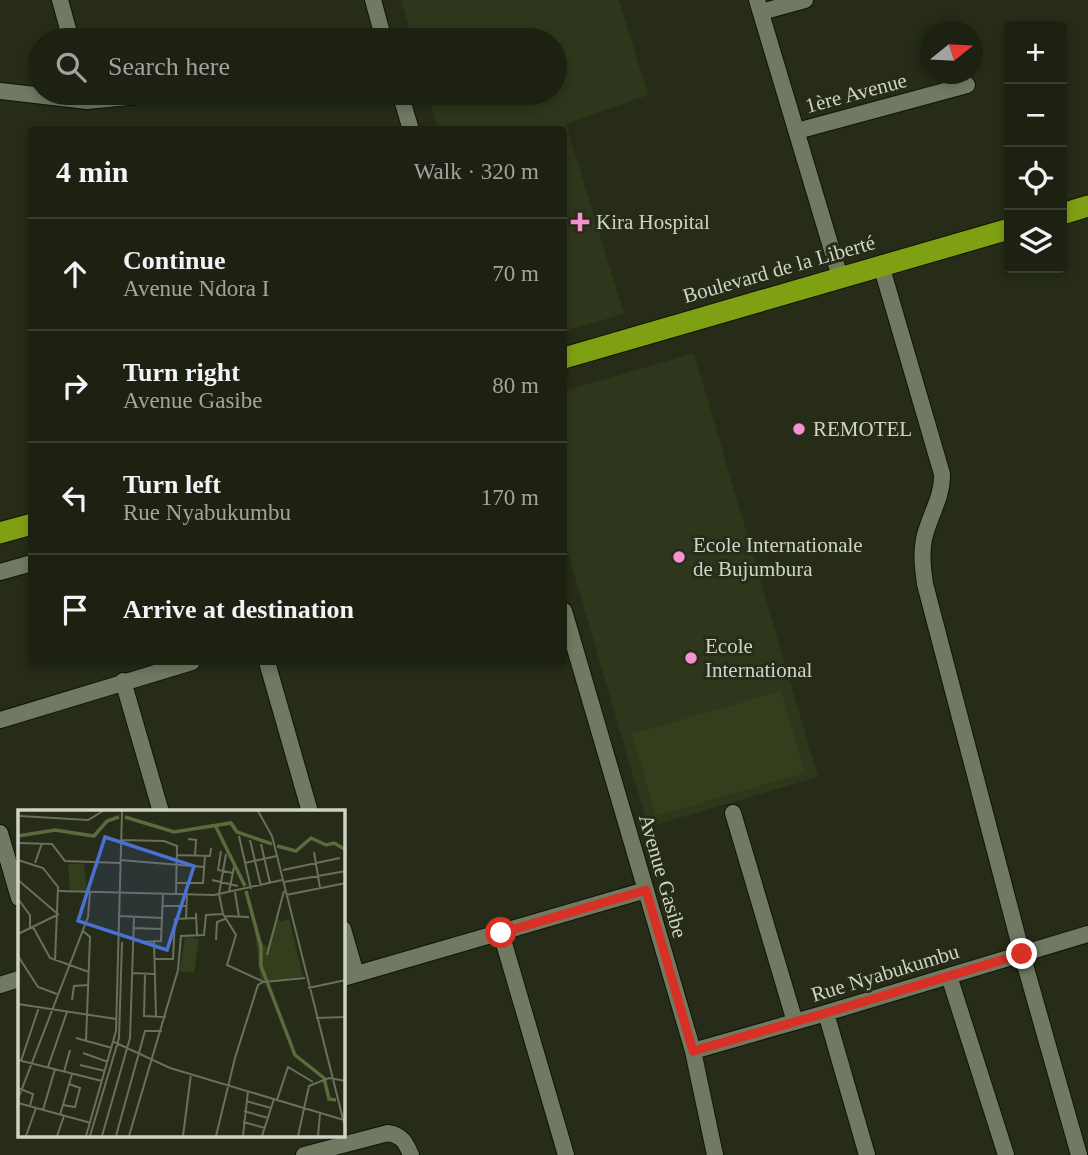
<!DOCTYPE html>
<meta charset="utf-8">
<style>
:root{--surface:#1c2112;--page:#292e20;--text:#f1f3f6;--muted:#a0a39f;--line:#3a3e32}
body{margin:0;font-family:Georgia,serif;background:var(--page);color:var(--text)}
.controls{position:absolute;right:21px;top:21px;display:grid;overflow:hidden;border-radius:7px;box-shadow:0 4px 10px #0003}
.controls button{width:63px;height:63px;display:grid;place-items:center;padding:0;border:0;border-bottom:2px solid var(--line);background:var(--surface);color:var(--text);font:35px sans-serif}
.compass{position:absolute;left:920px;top:21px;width:63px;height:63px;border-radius:50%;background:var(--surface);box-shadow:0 4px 10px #0003;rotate:72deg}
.stop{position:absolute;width:21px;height:21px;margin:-16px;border:5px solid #d93025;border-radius:50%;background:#fff}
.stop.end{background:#d93025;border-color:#fff;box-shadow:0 2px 7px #0008}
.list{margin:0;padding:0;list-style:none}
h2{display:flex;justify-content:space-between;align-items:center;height:91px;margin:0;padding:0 28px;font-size:30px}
h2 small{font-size:23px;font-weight:400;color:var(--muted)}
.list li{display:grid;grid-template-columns:46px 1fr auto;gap:21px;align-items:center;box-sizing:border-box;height:112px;padding:0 28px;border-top:2px solid var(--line)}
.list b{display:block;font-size:26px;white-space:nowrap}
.list p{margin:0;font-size:23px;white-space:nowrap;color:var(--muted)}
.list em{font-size:23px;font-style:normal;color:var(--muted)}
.icon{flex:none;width:38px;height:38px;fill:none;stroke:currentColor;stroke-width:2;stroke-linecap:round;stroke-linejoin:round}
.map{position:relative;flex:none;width:1088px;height:1155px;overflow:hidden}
.search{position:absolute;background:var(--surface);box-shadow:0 4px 10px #0003;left:28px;top:28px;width:539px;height:77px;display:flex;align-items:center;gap:18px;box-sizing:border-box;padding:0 24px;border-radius:38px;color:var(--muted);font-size:26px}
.panel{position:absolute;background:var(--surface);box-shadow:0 4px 10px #0003;left:28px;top:126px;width:539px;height:539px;border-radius:7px}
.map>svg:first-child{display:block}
.built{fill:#2e361b}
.pitch{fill:#343e1c}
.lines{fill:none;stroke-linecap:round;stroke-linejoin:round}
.minor-casing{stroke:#0f1503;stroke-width:18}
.highway-casing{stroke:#0f1503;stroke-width:23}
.minor{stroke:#717962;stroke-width:16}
.highway{stroke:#80a014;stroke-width:21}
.route{stroke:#d93025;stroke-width:9}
.poi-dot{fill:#f690cf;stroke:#262c18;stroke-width:2.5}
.labels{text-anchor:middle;stroke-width:6;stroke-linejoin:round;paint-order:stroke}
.street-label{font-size:21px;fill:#cfd4c7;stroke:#262c18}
.poi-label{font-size:21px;fill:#cfd4c7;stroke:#262c18;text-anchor:start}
.inset-river{fill:none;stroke:#5c6a3c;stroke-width:3.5}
.inset-road{fill:none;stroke:#6a6f5e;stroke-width:2}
.view{fill:#4a70d4;fill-opacity:0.15;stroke:#4a70d4;stroke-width:3.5}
.inset-edge{fill:none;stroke:#cfd4c7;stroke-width:3.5}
</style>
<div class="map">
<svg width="1088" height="1155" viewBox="0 0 1088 1155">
<rect width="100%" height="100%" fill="#262c18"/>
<path class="built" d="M 401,0 L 619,0 L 648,95 L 566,124 L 624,314 L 564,331 L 564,130 L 438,129 L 428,93 L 555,93 L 555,40 L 413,40 Z
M 694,353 L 818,777 L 648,827 L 564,539 L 564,391 Z"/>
<path class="pitch" d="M 781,691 L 805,773 L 656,816 L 632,734 Z"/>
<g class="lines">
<g class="minor-casing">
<path id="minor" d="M 60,0 L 71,40
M 373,0 L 384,40
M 757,0 L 840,277
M 761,12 L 805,0
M 0,91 L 87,101 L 169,93
M 400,93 L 411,130
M 797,131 L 967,85
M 881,265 L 942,474 C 943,497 929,516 924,539 C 921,555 923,569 925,584 L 1022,954 L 1079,1155
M 0,572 L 32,563
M 564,611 L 693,1051 L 715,1155
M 267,662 L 310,812
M 123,681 L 161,812
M 0,720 L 192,662
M 733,813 L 795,1022
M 0,833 L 19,898
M 343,929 L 356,974
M 501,933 L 566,1155
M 949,976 L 1006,1155
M 343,978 L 646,890
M 0,985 L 19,979
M 826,1013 L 867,1155
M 693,1051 L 826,1013 L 1088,934
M 304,1155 L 388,1133 C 402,1135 406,1143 411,1155"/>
</g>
<g class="highway-casing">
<path id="highway" d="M 1062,214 L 1088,206
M 564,358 L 1009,229
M 0,533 L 32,524"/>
</g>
<use href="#minor" class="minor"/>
<use href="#highway" class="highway"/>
</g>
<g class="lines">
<path class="route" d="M 501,933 L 646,890 L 693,1051 L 826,1013 L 1022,954"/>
</g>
<g class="poi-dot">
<path d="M576.5 211.5h7v7h7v7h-7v7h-7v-7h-7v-7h7z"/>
<circle cx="799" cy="429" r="7"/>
<circle cx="679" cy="557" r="7"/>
<circle cx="691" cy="658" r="7"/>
</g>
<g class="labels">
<g class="street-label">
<text transform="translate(856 93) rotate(-15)" y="7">1ère Avenue</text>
<text transform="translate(779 269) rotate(-16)" y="7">Boulevard de la Liberté</text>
<text transform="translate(663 876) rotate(74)" y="7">Avenue Gasibe</text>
<text transform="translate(885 973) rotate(-17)" y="7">Rue Nyabukumbu</text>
</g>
<g class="poi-label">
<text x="596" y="229">Kira Hospital</text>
<text x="813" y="436">REMOTEL</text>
<text x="693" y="552">Ecole Internationale<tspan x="693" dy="24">de Bujumbura</tspan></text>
<text x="705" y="653">Ecole<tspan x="705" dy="24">International</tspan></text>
</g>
</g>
<g transform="translate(18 810)">
<rect width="327" height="327" fill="#262c18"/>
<path d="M 50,54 L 66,54 L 69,81 L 52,80 ZM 260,107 L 262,112 L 271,109 L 285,167 L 246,171 L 242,168 L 237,122 L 240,119 L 240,129 L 249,137 Z" fill="#343e1c"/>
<path d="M 167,127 L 181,129 L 176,163 L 162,161 Z" fill="#343e1c"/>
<path class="inset-river" d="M 107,7 L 156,22 L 213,13 L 219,22 L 254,34M 197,15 L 227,76M 0,26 L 37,20 L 76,26 L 89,11 L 101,7M 259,36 L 278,41 L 293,28 L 308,35 L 316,33 L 328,40M 228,81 L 243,137 L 243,156 L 277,245 L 306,268 L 311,289 L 318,290"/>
<path class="inset-road" d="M 240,1 L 254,26 L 328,321M 2,6 L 70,10 L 85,1M 221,26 L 233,79M 170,29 L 178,30 L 177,46M 104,30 L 146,31 L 159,36 L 158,83M 232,30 L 243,76M 0,33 L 34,34 L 47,51 L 102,53M 243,34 L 252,73M 203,41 L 200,60 L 215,63M 296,42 L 302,78M 208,44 L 201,84 L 205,104 L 218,125 L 209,155 L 246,172 L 287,168M 159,45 L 192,46 L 193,38M 0,50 L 25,58 L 40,77 L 37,151M 102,50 L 186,57M 17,53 L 24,33M 227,53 L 259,46M 265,60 L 322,48M 0,70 L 41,105M 194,70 L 220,76M 266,72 L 328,61M 159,73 L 185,73 L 187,46M 41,81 L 196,85 L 264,70M 211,82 L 216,57M 217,82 L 221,107M 268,85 L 328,73M 0,89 L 12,105 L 12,119M 144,96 L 168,96M 178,103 L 179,125M 101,106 L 144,108M 206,106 L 231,107M 168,108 L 169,85M 15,117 L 32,148 L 71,162M 115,118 L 143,119M 64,120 L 72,127 L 68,231M 0,124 L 39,105M 198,130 L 199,112 L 207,109M 123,132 L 143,131 L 145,83M 136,132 L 138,207M 249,145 L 266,81M 0,146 L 20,177 L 39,184M 136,149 L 155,149 L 157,109 L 178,108M 115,163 L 136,164M 127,164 L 126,206 L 148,207M 290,178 L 328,170M 54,190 L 56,176 L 71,175M 0,194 L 98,209M 298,208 L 328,207M 58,228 L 94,238M 96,232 L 152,258 L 326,310M 65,243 L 90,252M 0,250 L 84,271M 3,251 L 21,197M 62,255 L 87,261M 30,257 L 49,202M 46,262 L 52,240M 0,278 L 15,284 L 12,296M 0,289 L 70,107 L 72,82M 259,290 L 270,257 L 295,272M 228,291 L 253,298M 0,293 L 73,313M 45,295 L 57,297 L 62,278 L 51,274M 25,300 L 37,259M 226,301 L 250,308M 42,305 L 54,264M 225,312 L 247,318M 8,326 L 18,298M 39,326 L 46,306M 68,326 L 98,221 L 104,1M 72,326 L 101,228 L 104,132M 84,326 L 112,228 L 116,107M 98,326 L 127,221 L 144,221M 111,326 L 160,160 L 163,126 L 186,125 L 188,105 L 205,104M 165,326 L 173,264M 198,326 L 217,248 L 240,175 L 245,172M 225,326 L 230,281M 244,326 L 256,289M 280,326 L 291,276 L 311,268 L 328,271M 300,326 L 302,304"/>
<path class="view" d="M 87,27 L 176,56 L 149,140 L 60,111 Z"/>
<rect width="327" height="327" class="inset-edge"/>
</g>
</svg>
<div class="controls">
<button>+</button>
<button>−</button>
<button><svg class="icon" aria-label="locate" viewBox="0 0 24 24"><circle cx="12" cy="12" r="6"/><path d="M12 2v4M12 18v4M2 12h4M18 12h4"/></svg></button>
<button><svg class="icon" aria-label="layers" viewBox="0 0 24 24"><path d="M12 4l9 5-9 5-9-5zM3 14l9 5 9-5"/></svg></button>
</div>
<svg class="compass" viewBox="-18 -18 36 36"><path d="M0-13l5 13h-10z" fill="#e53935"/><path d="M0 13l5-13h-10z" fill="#a0a39f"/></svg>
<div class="stop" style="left:501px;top:933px"></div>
<div class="stop end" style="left:1022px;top:954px"></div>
<div class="search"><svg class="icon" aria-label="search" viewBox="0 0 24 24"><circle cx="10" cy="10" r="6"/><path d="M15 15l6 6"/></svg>Search here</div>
<section class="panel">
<h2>4 min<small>Walk · 320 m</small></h2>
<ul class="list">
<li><svg class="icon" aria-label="ahead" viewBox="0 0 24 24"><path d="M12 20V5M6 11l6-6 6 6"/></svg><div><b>Continue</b><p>Avenue Ndora I</p></div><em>70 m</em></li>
<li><svg class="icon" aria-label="right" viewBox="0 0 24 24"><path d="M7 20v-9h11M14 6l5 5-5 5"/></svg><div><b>Turn right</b><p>Avenue Gasibe</p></div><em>80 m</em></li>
<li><svg class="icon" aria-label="left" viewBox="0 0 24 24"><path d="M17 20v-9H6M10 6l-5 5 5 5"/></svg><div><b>Turn left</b><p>Rue Nyabukumbu</p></div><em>170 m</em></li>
<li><svg class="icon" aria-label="arrive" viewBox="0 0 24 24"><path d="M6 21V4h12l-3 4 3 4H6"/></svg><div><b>Arrive at destination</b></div></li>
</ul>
</section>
</div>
